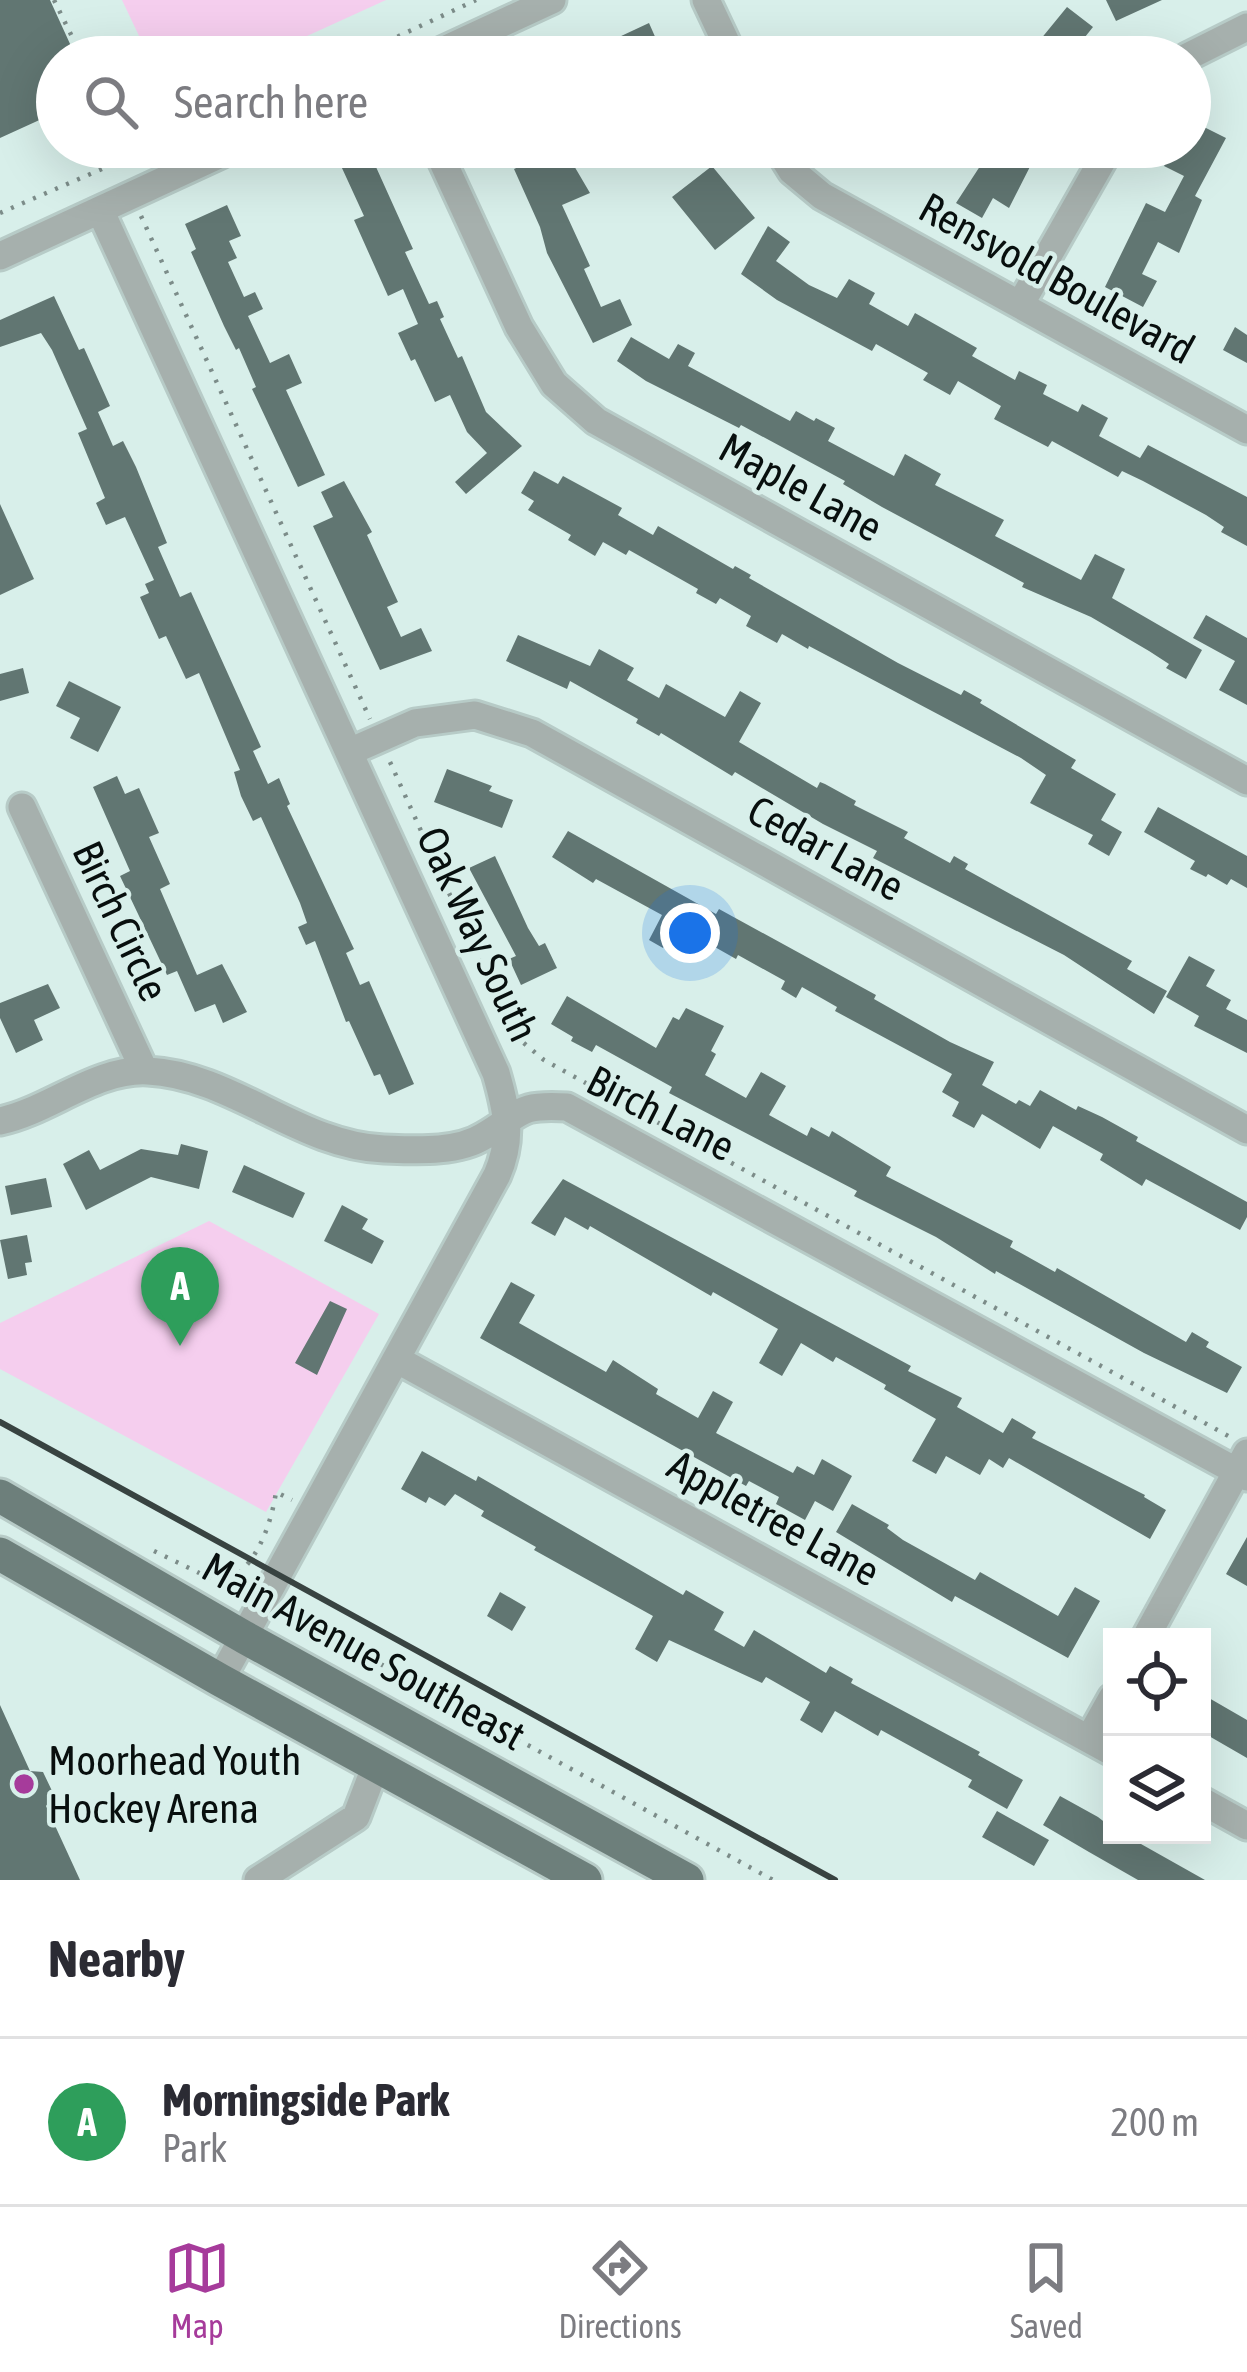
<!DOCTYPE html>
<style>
:root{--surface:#fff;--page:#f2f2f3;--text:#2b2b33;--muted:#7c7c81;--line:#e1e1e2;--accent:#a63b9b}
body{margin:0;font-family:"Asap Condensed",sans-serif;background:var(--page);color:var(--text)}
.controls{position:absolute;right:36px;bottom:36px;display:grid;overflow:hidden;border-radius:0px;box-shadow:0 12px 48px #0002}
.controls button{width:108px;height:108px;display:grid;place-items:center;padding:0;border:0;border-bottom:3px solid var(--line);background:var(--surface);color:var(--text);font:60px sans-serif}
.you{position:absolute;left:690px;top:933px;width:42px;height:42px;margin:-30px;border:9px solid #fff;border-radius:50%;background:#1a73e8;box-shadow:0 0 0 18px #1a73e833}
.badge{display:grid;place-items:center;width:78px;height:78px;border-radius:50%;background:var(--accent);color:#fff;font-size:39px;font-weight:700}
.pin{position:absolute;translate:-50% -99px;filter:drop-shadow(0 3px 6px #0008)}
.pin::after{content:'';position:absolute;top:63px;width:42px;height:36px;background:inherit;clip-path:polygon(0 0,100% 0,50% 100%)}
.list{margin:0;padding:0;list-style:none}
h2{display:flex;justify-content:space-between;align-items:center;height:156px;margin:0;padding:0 48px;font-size:51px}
h2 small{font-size:39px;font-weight:400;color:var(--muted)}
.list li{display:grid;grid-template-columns:78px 1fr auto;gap:36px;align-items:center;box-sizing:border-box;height:168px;padding:0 48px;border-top:3px solid var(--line)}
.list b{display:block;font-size:45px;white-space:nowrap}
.list p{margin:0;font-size:39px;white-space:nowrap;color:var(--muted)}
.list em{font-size:39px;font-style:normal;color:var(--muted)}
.icon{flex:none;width:66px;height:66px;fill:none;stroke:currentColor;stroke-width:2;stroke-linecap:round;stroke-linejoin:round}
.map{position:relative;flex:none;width:1247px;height:1880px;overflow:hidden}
.search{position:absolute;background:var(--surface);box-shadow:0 12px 48px #0002;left:36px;right:36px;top:36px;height:132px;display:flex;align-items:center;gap:30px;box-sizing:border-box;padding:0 42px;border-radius:66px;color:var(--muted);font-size:45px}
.sheet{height:324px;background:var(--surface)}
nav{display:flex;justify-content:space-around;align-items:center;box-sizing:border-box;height:168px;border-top:3px solid var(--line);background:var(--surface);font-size:33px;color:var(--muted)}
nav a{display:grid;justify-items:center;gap:6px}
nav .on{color:var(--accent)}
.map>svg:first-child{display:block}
.green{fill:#f5ceee}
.building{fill:#617672}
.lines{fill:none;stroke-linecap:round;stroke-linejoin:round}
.minor-casing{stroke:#b7cbc7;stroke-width:33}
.major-casing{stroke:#b7cbc7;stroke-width:39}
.path{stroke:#7c8c89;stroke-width:4.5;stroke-dasharray:3 9;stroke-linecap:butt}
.minor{stroke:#a6b0ad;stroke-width:27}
.major{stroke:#6d7f7b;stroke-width:33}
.rail{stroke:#384341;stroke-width:6}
.poi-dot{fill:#a63b9b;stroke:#d8efea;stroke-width:4.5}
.labels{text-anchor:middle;stroke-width:9;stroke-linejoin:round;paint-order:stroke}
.street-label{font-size:42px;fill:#080f0e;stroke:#d8efea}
.poi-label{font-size:42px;fill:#080f0e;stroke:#d8efea;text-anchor:start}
</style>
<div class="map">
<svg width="1247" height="1880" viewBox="0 0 1247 1880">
<rect width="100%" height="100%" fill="#d8efea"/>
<path class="green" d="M 122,0 L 386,0 L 261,57 L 149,57 Z
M 209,1221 L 379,1314 L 266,1512 L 0,1369 L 0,1323 Z"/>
<path class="building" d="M 0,0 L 50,0 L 76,57 L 57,57 L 57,112 L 0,138 Z
M 1106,0 L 1162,0 L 1116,21 Z
M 1067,7 L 1093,27 L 1069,57 L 1061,57 L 1040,40 Z
M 649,23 L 664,57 L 628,57 L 619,37 Z
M 1200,125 L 1226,138 L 1195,196 L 1202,200 L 1179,253 L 1158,242 L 1142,274 L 1157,281 L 1143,307 L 1105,287 L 1146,203 L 1165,212 L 1184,176 L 1164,166 L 1174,147 L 1190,147 Z
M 355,147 L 367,147 L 413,249 L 405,252 L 429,304 L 437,301 L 444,317 L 440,319 L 458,358 L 462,356 L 486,412 L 522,446 L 466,494 L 455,482 L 487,453 L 467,432 L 450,395 L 435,402 L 415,359 L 411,361 L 398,333 L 418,324 L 403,289 L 388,296 L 354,220 L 364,216 L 336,155 Z
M 563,147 L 590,193 L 562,205 L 590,266 L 584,269 L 601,307 L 620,299 L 632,325 L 593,343 L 547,253 L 540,227 L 514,169 Z
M 652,147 L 707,147 L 662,168 Z
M 1009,147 L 1040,147 L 1009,208 L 993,198 L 982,218 L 956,203 L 986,157 L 999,165 Z
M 712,166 L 755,218 L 715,250 L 672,197 Z
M 227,205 L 241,236 L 229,241 L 237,258 L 228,262 L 244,297 L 255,292 L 263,309 L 248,316 L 270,363 L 289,354 L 302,383 L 286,390 L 325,475 L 298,487 L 252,389 L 256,387 L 239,348 L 236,350 L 224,326 L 191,252 L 196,249 L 185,224 Z
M 768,226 L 790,242 L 776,261 L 809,285 L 837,298 L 849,279 L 875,293 L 869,304 L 908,326 L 915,313 L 977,348 L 972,356 L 1015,380 L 1019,371 L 1047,385 L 1043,394 L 1078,412 L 1082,404 L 1108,418 L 1099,436 L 1140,458 L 1148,445 L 1247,497 L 1247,546 L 1221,532 L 1224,527 L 1206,515 L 1143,481 L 1122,471 L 1118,477 L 1052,441 L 1048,447 L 994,419 L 1001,406 L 958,381 L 950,395 L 923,380 L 928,373 L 876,344 L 872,351 L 777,300 L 741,274 Z
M 54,296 L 79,350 L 84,348 L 110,406 L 98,412 L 113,446 L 123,441 L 136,467 L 167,543 L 158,547 L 180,597 L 191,592 L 261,747 L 253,751 L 268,784 L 279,778 L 290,804 L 287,806 L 354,949 L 346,953 L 360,985 L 369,981 L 414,1084 L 389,1095 L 380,1074 L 374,1076 L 349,1021 L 346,1022 L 315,941 L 306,945 L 298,927 L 307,923 L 300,903 L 261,817 L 253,821 L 241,796 L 234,772 L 240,770 L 199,673 L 186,679 L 166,636 L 159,639 L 140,597 L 149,593 L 145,584 L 154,580 L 125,517 L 106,525 L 96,503 L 105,498 L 78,433 L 87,429 L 52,350 L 41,333 L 0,347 L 0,320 Z
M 1235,327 L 1247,335 L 1247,363 L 1223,350 Z
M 631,337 L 669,359 L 678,344 L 695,353 L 688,366 L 790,421 L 796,411 L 814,421 L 816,418 L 835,428 L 828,441 L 894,476 L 905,454 L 941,474 L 935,485 L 1004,520 L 995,536 L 1081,580 L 1095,554 L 1125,569 L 1112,598 L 1202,650 L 1186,679 L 1166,668 L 1169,664 L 1149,651 L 1091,617 L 1022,587 L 1024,583 L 882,507 L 843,484 L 845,481 L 741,425 L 739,428 L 646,381 L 617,361 Z
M 534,471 L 558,484 L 563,476 L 622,508 L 618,515 L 653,535 L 658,526 L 733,569 L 735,566 L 751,575 L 749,578 L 898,663 L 961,695 L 964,690 L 982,700 L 980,703 L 1076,760 L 1071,768 L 1116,794 L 1101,820 L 1122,832 L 1109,856 L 1088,844 L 1093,835 L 1030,803 L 1046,775 L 1021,758 L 809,646 L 808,649 L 782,634 L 777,643 L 746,626 L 751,616 L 720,598 L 716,604 L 696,593 L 698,589 L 629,550 L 626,555 L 603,542 L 595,556 L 568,540 L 571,535 L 528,510 L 534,501 L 521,493 Z
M 344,481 L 372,532 L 367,535 L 398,602 L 387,607 L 401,637 L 421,628 L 432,651 L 380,670 L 313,526 L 333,517 L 321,492 Z
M 0,504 L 34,579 L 0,595 Z
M 1206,615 L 1247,638 L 1247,705 L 1219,690 L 1235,661 L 1193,638 Z
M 518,635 L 590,666 L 599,649 L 634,668 L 627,680 L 659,698 L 666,684 L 725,717 L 740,691 L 761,703 L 739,742 L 817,788 L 820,782 L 825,784 L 856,801 L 854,805 L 908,832 L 904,838 L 950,863 L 954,856 L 968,864 L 965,869 L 1132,961 L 1127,969 L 1167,991 L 1154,1014 L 1064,955 L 873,858 L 877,851 L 823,824 L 735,772 L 732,776 L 661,733 L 659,736 L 636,723 L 638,719 L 570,681 L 567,689 L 506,661 Z
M 23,668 L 29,693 L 0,701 L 0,674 Z
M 69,681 L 121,707 L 98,752 L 70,738 L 80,718 L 56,706 Z
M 447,769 L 492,786 L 489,791 L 513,800 L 502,828 L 434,802 Z
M 117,776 L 125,794 L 139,788 L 159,833 L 149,837 L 170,884 L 160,889 L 197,975 L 222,964 L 247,1012 L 223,1023 L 215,1004 L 195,1012 L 177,971 L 167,975 L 120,876 L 130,871 L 93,787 Z
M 1158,807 L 1247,856 L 1247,888 L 1231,879 L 1227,885 L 1208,874 L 1206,877 L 1190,869 L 1195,861 L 1144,832 Z
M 568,831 L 716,914 L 719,909 L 876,995 L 874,999 L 950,1042 L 994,1062 L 982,1085 L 1016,1104 L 1019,1100 L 1030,1106 L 1040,1090 L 1076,1110 L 1078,1106 L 1102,1117 L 1138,1137 L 1136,1141 L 1247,1202 L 1247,1217 L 1240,1230 L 1146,1179 L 1142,1186 L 1100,1160 L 1103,1154 L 1053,1126 L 1040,1149 L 982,1114 L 974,1128 L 952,1116 L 959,1102 L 942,1092 L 952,1074 L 835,1011 L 837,1007 L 802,987 L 796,998 L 781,989 L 785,981 L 738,955 L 736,959 L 676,925 L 663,948 L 649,940 L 662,915 L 596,879 L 593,883 L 552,857 Z
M 495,856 L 528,928 L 539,946 L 545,943 L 557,968 L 521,985 L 509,959 L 516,956 L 469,868 Z
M 1189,956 L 1215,970 L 1206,986 L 1231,1000 L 1226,1009 L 1247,1020 L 1247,1053 L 1194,1026 L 1199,1016 L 1166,997 Z
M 48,984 L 60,1008 L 34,1020 L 43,1040 L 16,1053 L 0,1018 L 0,1003 Z
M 567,996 L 656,1048 L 673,1017 L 679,1020 L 686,1008 L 724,1026 L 711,1051 L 716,1054 L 705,1075 L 746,1098 L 761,1072 L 786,1086 L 769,1115 L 807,1136 L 811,1127 L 829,1137 L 832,1131 L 891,1167 L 886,1176 L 1013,1241 L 1010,1247 L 1055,1272 L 1057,1268 L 1186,1342 L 1192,1332 L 1209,1342 L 1206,1347 L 1242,1367 L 1227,1393 L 1144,1353 L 996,1271 L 995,1274 L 936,1237 L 854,1196 L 857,1191 L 669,1093 L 672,1087 L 596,1045 L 592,1052 L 571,1041 L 573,1037 L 551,1024 Z
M 181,1144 L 208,1151 L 199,1189 L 151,1177 L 86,1210 L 63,1164 L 89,1150 L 100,1170 L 141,1149 L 178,1155 Z
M 244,1165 L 305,1193 L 293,1218 L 232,1192 Z
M 46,1178 L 52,1207 L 11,1215 L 5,1186 Z
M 563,1179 L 911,1366 L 908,1371 L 962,1398 L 957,1407 L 1003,1433 L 1012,1418 L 1036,1432 L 1032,1438 L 1145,1495 L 1144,1497 L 1166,1510 L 1150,1539 L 1009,1458 L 1003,1468 L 989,1459 L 980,1475 L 946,1456 L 936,1474 L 912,1461 L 936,1419 L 884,1389 L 886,1385 L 836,1357 L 833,1362 L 801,1343 L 782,1376 L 759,1363 L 778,1329 L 713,1292 L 711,1296 L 590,1226 L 588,1230 L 565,1217 L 555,1236 L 531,1223 Z
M 342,1205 L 368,1219 L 362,1229 L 384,1241 L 372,1264 L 324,1241 Z
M 27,1235 L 32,1262 L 25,1263 L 27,1275 L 8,1279 L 0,1240 Z
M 511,1282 L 535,1295 L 519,1323 L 606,1372 L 613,1360 L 658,1389 L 656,1394 L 698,1418 L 713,1391 L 733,1402 L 716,1433 L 793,1473 L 797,1466 L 814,1475 L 822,1459 L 852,1476 L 833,1511 L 815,1501 L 805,1520 L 776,1504 L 779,1497 L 749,1481 L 746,1486 L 480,1338 Z
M 330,1301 L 347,1309 L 317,1375 L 295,1363 Z
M 422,1451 L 476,1481 L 478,1476 L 683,1595 L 686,1590 L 724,1612 L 714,1630 L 744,1647 L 754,1630 L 826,1673 L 830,1666 L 853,1679 L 851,1683 L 980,1752 L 978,1755 L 1023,1780 L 1007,1809 L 968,1787 L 972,1780 L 881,1730 L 878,1736 L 835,1711 L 822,1733 L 800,1720 L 810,1702 L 766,1677 L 762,1683 L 669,1640 L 657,1662 L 635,1649 L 653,1616 L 534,1550 L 536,1547 L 481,1516 L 484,1511 L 455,1494 L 445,1506 L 429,1497 L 426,1503 L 401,1489 Z
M 852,1504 L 889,1525 L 887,1528 L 903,1540 L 975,1580 L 980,1572 L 1058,1616 L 1075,1587 L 1100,1601 L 1068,1658 L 955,1596 L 952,1602 L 836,1532 Z
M 1247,1537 L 1247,1586 L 1226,1574 Z
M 500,1592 L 526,1607 L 512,1631 L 487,1616 Z
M 1202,1694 L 1247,1720 L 1247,1758 L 1202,1732 Z
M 0,1705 L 30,1771 L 43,1772 L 54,1795 L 46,1806 L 80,1880 L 0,1880 Z
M 1060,1796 L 1098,1817 L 1112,1828 L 1112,1835 L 1125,1835 L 1205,1880 L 1138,1880 L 1089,1852 L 1043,1825 Z
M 997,1811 L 1049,1840 L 1034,1866 L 982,1837 Z"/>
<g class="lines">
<g class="minor-casing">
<path id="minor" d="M 706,0 L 733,57
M 429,57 L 552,0
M 1187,57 L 1247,27
M 436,147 L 519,327 L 554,384 L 596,421 L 1247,781
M 777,147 L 792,171 L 822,196 L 1247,430
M 100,210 L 496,1073 C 507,1111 513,1138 497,1175 L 220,1680
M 0,256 L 236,147
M 1020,305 L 1110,147
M 349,752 L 415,723 L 475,715 L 532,733 L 1247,1130
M 22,807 L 144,1070
M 0,1121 C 49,1111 96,1068 148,1071 C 232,1075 300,1146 384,1149 C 415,1150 457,1153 484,1136 C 523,1113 516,1104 567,1107 L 1247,1477
M 396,1359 L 1112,1752
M 1146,1637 L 1247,1453
M 1089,1739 L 1112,1698
M 1202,1801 L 1247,1826
M 258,1880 L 356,1817 L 376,1765"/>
</g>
<g class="major-casing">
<path id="major" d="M 0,1496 L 244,1637 L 687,1880
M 0,1554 L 220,1680 L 585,1880"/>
</g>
<path class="path" d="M 54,0 L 82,57
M 354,57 L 476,0
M 48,116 L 53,125 L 57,123
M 0,213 L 153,147
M 141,216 L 370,719
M 390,762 L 504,1015 L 519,1039 L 544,1060 L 1232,1438
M 154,1551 L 222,1584 C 255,1570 271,1526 276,1492 L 292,1500
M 286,1612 L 773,1880"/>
<use href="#minor" class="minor"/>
<use href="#major" class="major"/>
<path class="rail" d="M 0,1422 L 835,1880"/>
</g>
<circle class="poi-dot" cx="24" cy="1784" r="12"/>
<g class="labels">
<g class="street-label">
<text transform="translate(1057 278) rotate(29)" y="15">Rensvold Boulevard</text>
<text transform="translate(801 487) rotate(29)" y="15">Maple Lane</text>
<text transform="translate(826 848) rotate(29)" y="15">Cedar Lane</text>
<text transform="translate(121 921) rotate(65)" y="15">Birch Circle</text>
<text transform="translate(478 934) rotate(65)" y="15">Oak Way South</text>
<text transform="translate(661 1113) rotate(27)" y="15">Birch Lane</text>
<text transform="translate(774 1518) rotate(29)" y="15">Appletree Lane</text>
<text transform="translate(364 1651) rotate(29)" y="15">Main Avenue Southeast</text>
</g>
<g class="poi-label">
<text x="48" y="1775">Moorhead Youth<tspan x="48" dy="48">Hockey Arena</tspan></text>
</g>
</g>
</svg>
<div class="controls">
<button><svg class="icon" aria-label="locate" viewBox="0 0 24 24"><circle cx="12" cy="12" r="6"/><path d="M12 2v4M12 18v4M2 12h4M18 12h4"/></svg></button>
<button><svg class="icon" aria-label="layers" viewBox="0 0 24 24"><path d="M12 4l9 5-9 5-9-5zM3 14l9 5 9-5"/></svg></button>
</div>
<div class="you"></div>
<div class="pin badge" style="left:180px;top:1346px;background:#2e9e5b">A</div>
<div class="search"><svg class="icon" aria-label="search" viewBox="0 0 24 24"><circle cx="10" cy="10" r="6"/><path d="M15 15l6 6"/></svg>Search here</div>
</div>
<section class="sheet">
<h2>Nearby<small></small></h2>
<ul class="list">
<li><span class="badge" style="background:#2e9e5b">A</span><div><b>Morningside Park</b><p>Park</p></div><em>200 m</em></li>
</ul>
</section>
<nav>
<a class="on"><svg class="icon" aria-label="map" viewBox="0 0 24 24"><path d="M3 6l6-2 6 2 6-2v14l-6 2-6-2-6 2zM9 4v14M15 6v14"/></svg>Map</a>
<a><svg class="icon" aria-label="directions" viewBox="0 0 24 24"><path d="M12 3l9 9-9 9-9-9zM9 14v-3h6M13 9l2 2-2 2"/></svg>Directions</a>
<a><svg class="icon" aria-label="saved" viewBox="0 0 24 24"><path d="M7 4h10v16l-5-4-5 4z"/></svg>Saved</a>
</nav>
